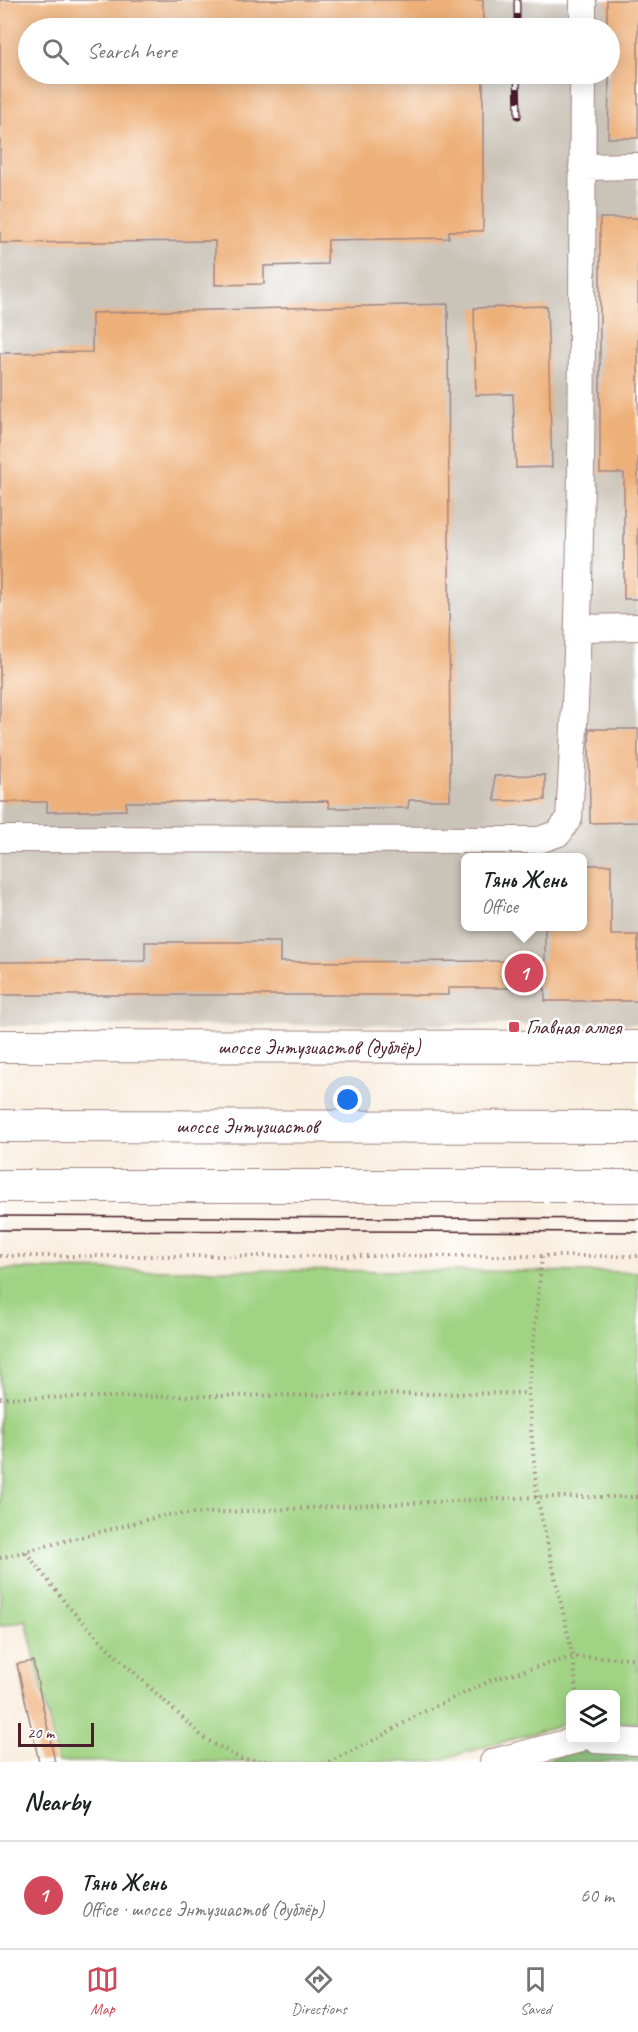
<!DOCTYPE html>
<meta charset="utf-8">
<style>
:root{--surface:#fff;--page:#f2f2f2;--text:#202124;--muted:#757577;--line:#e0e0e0;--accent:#d1495b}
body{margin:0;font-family:Caveat,sans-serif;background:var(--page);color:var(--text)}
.controls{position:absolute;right:18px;bottom:18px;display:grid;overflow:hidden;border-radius:9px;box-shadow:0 3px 15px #0003}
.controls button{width:54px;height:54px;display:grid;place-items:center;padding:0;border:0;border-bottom:2px solid var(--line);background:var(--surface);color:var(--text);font:30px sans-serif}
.scale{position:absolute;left:18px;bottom:15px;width:76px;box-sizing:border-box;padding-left:6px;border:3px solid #4a1f2b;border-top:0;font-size:16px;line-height:21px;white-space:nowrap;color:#4a1f2b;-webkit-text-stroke:4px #fff;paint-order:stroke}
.you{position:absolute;left:348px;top:1100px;width:21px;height:21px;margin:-15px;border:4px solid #fff;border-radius:50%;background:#1a73e8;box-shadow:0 0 0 9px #1a73e833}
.badge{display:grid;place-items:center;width:39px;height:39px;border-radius:50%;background:var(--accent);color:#fff;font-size:20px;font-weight:700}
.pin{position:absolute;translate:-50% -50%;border:3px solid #fff;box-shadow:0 2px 6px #0006}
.popup{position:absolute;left:461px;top:853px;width:126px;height:78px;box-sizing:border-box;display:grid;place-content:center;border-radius:9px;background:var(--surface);filter:drop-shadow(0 2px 4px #0005);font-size:20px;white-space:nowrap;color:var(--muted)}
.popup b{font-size:22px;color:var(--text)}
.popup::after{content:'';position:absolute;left:50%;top:100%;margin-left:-12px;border:12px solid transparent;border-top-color:var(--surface)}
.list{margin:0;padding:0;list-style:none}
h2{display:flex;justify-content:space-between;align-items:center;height:78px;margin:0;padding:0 24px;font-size:26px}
h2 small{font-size:20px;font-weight:400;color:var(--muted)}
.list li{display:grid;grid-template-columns:39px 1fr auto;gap:18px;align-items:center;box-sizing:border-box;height:108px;padding:0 24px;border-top:2px solid var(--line)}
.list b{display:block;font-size:22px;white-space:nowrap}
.list p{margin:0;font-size:20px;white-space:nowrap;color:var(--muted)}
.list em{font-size:20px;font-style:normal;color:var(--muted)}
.icon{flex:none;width:33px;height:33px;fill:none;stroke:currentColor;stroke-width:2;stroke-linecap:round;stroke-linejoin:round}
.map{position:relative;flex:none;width:638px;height:1762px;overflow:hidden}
.search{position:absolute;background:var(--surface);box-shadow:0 3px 15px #0003;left:18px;right:18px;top:18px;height:66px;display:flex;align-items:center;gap:15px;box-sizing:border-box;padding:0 21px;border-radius:33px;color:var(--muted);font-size:22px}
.sheet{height:186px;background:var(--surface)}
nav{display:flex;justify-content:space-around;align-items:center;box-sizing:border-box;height:84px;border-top:2px solid var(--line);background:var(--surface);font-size:16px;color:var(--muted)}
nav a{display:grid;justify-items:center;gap:3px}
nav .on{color:var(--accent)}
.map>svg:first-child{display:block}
.industrial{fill:#cac3b8;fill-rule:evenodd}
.green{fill:#a0d384;stroke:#757958;stroke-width:1.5}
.forest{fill:#80b572;stroke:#656a4e;stroke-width:1.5}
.building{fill:#eeb079}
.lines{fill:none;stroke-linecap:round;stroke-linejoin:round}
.minor-casing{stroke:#a18683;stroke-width:28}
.major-casing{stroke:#a18683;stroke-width:34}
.path{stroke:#a18683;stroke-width:4;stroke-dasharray:1.5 4.5;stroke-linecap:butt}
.minor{stroke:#fff;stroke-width:26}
.major{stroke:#fff;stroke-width:32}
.tram{stroke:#4a1f2b;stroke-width:1.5}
.rail-casing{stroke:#4a1f2b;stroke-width:7}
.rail{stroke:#fff;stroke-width:4.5;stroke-dasharray:14;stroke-linecap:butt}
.poi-dot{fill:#d1495b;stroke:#fff;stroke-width:2}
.labels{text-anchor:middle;stroke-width:5;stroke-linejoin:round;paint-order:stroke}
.poi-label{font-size:21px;fill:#4a1f2b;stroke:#fff;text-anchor:start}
.street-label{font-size:21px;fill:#4a1f2b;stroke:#fff}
</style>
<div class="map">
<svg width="638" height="1762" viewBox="0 0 638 1762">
<rect width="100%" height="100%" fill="#fff"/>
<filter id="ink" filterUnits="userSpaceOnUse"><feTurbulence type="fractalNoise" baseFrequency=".0167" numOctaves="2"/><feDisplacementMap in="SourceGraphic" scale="12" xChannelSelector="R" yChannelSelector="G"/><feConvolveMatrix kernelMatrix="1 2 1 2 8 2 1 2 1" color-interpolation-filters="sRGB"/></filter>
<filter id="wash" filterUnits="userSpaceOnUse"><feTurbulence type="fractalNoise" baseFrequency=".008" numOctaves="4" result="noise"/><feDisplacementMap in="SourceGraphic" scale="24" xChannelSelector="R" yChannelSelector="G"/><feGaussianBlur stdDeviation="1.35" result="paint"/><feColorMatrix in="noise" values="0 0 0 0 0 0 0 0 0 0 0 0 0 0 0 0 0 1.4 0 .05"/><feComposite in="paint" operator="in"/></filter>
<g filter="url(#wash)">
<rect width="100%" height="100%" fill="#f8ecdb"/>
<path class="industrial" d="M 0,0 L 638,0 L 638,1024 L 0,1026 ZM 28,28 L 610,28 L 610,74 L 28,74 ZM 466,858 L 582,858 L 582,926 L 466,926 Z"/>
<path class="green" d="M 0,1269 L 638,1272 L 638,1723 L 616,1722 L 616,1694 L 570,1694 L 570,1723 L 432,1762 L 58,1762 L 26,1620 L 0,1626 Z"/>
<path class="forest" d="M 580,1750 L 638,1753 L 638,1762 L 537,1762 Z"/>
<g id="blocks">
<path class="building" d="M 0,0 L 483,0 L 483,28 L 28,28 L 28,74 L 483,74 L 483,231 L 449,231 L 449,238 L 328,240 L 327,264 L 264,266 L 264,284 L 215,285 L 215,241 L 0,243 Z
M 607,0 L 638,0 L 638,138 L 608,138 L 610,28 L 607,28 Z
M 600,218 L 638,218 L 638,599 L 624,599 L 624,473 L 600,473 Z
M 448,304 L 450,800 L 409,800 L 408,808 L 329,808 L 328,801 L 126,802 L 126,810 L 47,812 L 47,802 L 0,802 L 0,353 L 92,352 L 92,313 Z
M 547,306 L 552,467 L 516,468 L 513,394 L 476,395 L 474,308 Z
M 589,729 L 638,729 L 638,822 L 590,823 Z
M 545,775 L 545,800 L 495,801 L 494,776 Z
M 582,865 L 611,865 L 611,935 L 638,935 L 638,1001 L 545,1001 L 545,988 L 448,988 L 448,995 L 0,995 L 0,962 L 145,961 L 145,942 L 280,942 L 280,962 L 545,961 L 545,926 L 582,926 Z
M 33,1661 L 55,1762 L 39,1762 L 17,1664 Z"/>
</g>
</g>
<g filter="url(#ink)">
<use href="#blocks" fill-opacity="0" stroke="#a18683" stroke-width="1.5"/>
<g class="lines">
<g class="minor-casing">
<path id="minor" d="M 583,28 L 583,0
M 582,167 L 638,166
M 579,628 L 638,627
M 0,839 L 539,840 L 559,833 L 569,818 C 585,570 581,322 583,74
M 596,1740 L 638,1742
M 493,1762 L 577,1740"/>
</g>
<g class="major-casing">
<path id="major" d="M 0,1046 L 638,1047
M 0,1126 L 638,1127
M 0,1186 L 638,1186"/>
</g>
<path class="path" d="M 0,1256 L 638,1256
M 542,1257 L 528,1393 L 537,1497 L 573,1657 L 577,1694
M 0,1398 L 528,1393
M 26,1552 L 67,1605 L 110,1650 L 204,1738 L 241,1759 L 275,1762
M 0,1558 L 165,1515 L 537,1497 L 638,1497
M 329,1762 L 376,1739 L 421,1713 L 494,1679 L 573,1657 L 638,1658"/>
<use href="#minor" class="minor"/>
<use href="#major" class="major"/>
<path class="tram" d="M 0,1216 L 638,1219
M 0,1230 L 638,1232"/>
<g class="rail-casing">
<path id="rail" d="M 517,0 L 517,28
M 517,74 L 518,116"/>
</g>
<use href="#rail" class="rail"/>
</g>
</g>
<rect class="poi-dot" x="508" y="1021" width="12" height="12" rx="3"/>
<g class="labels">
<g class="poi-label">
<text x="526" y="1034">Главная аллея</text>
</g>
<g class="street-label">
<text x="319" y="1054">шоссе Энтузиастов (дублёр)</text>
<text x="247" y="1133">шоссе Энтузиастов</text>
</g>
</g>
</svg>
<div class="controls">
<button><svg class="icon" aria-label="layers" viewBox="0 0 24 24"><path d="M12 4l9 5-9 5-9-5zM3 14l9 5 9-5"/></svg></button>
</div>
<div class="scale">20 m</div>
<div class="you"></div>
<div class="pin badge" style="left:524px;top:973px">1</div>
<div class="popup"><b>Тянь Жень</b>Office</div>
<div class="search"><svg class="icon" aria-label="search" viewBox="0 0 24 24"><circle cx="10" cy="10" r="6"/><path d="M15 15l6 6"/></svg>Search here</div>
</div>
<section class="sheet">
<h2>Nearby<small></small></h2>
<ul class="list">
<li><span class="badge">1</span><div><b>Тянь Жень</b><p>Office · шоссе Энтузиастов (дублёр)</p></div><em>60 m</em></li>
</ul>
</section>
<nav>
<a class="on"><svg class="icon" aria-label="map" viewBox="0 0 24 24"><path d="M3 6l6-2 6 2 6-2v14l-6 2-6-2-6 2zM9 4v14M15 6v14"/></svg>Map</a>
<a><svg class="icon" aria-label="directions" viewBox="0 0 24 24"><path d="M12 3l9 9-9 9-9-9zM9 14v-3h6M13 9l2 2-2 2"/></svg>Directions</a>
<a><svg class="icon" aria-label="saved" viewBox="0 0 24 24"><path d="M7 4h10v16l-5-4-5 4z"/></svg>Saved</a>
</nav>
